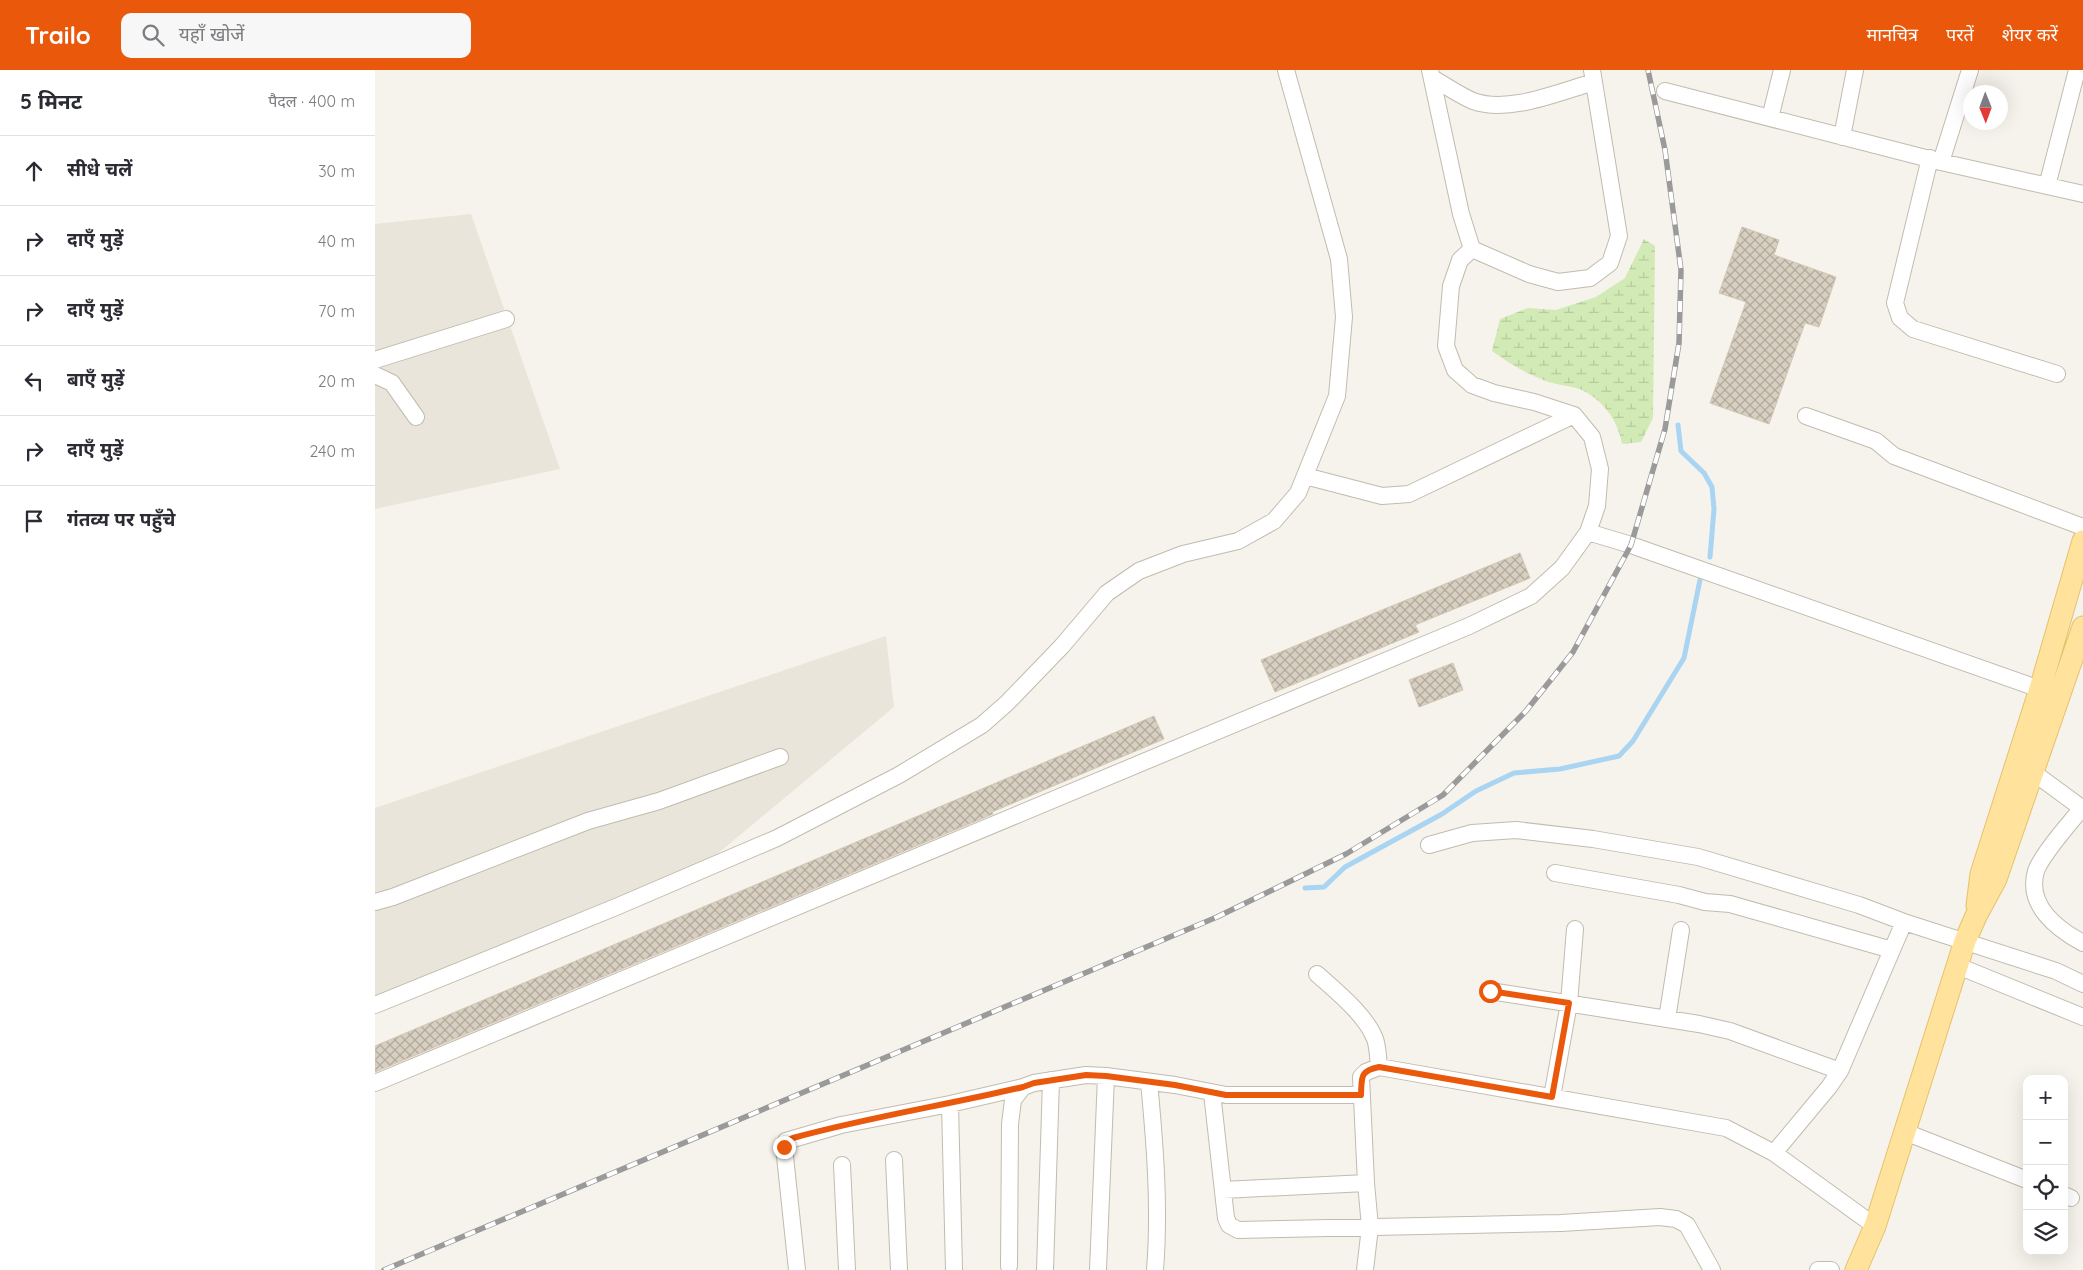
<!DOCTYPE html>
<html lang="hi">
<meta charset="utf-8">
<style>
:root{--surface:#fff;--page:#f7f7f7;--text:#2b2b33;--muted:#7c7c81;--line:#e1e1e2;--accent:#ea580c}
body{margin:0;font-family:Quicksand,"Noto Sans Devanagari",sans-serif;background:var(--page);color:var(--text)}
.controls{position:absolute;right:15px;bottom:15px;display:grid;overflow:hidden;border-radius:10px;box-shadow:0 5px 20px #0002}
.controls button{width:45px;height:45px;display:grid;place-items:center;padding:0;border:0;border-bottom:1px solid var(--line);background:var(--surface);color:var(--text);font:25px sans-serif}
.compass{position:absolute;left:1588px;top:15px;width:45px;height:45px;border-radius:50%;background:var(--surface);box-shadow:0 5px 20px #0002;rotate:179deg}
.stop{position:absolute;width:15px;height:15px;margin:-11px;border:4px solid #ea580c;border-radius:50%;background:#fff}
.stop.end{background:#ea580c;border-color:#fff;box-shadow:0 1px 5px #0008}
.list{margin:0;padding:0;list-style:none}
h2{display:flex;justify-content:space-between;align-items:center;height:65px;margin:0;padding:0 20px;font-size:21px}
h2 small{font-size:16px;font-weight:400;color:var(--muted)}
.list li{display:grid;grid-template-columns:32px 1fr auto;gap:15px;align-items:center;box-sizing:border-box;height:70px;padding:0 20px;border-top:1px solid var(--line)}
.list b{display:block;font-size:19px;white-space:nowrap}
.list em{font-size:16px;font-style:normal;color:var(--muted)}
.icon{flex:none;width:28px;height:28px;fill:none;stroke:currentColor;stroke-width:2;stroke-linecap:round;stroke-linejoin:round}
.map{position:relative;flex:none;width:1708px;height:1200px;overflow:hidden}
header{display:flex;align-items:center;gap:30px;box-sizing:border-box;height:70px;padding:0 25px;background:var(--accent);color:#fff}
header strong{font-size:24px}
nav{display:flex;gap:28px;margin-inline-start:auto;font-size:18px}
.search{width:350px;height:45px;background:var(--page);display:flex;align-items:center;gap:12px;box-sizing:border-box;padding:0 18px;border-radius:10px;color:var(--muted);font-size:19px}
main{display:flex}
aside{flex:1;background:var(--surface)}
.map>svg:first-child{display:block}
.residential{fill:#eae5da}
.wetland{fill:url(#wetland-marsh)}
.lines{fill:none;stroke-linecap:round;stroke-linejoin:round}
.stream{stroke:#a9d4f2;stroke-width:5}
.building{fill:url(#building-cross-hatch);stroke:#d3c7b4}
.minor-casing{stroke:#c2bbae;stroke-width:18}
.major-casing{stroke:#e6c16a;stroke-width:23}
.minor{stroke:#fff;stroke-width:16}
.major{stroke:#ffe39c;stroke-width:21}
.rail-casing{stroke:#9a9a9a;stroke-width:5.5}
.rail{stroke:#fff;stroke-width:4;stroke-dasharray:11;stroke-linecap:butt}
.route{stroke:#ea580c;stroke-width:6}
</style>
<header>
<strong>Trailo</strong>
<div class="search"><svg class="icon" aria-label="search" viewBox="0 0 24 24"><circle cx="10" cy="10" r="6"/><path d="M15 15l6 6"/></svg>यहाँ खोजें</div>
<nav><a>मानचित्र</a><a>परतें</a><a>शेयर करें</a></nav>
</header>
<main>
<aside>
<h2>5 मिनट<small>पैदल · 400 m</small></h2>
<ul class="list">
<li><svg class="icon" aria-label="ahead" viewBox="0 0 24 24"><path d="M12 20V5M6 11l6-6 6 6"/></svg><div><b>सीधे चलें</b></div><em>30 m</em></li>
<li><svg class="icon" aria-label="right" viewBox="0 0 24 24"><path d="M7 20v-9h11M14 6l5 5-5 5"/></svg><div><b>दाएँ मुड़ें</b></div><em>40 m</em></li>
<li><svg class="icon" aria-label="right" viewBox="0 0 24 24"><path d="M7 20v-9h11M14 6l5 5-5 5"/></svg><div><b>दाएँ मुड़ें</b></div><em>70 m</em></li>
<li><svg class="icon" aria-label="left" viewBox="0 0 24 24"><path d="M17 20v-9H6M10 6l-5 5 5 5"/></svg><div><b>बाएँ मुड़ें</b></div><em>20 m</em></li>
<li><svg class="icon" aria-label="right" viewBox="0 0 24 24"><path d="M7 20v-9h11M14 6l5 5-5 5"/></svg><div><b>दाएँ मुड़ें</b></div><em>240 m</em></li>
<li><svg class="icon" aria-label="arrive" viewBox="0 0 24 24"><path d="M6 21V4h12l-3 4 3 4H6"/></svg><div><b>गंतव्य पर पहुँचे</b></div></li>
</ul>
</aside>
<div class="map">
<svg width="1708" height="1200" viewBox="0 0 1708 1200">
<defs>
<pattern id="wetland-marsh" width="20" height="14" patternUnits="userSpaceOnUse" patternTransform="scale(1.25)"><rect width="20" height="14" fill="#d2eab5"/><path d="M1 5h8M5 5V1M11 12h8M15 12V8" fill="none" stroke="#b6ca9c"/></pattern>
<pattern id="building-cross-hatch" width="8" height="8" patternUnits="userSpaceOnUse" patternTransform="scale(1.25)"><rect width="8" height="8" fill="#d8cfc1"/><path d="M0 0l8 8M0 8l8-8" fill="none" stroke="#b1aa9e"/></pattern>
</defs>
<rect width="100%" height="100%" fill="#f6f3ec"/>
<path class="residential" d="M 96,144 L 185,399 L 0,439 L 0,154 Z
M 511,566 L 519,637 L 341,785 L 0,933 L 0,738 Z"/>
<path class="wetland" d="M 1269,169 L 1280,176 L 1278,348 L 1266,372 L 1247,374 C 1243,352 1231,334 1211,322 C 1201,316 1186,316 1174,312 C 1153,305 1135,294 1117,281 L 1125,249 L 1153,238 L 1181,240 L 1221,227 L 1250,208 Z"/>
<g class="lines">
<path class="stream" d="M 1303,355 L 1306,381 L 1329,403 L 1337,417 L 1339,439 L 1335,487
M 930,818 L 949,817 L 970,797 L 1067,744 L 1101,721 L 1139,703 L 1185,699 L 1244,686 L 1258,671 L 1309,588 L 1325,510"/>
</g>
<path class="building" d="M 1367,157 L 1404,170 L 1399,185 L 1461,207 L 1444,257 L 1430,253 L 1394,354 L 1335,333 L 1371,232 L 1344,223 Z
M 1145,483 L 1155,508 L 1040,555 L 1044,562 L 900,622 L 886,590 Z
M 1078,593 L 1088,620 L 1044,637 L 1034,610 Z
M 779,646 L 789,669 L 617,742 L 618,744 L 0,1002 L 0,976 Z"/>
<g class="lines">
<g class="minor-casing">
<path id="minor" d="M 1055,0 L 1086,144 L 1097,179 L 1154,204 L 1183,212 L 1215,208 L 1235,193 L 1244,166 L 1217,0
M 1057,8 C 1070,15 1084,25 1098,31 C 1134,44 1184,22 1219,12
M 1290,21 L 1566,92 L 1708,124
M 1395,48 L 1407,0
M 1467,67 L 1480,0
M 1555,88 L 1520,233 L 1525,248 L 1538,259 L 1682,304
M 1566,92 L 1595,0
M 1672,116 L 1702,0
M 0,290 L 131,249
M 0,305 L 17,313 L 41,347
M 1431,346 L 1501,371 L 1519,386 L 1708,457
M 930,406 L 1007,426 L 1034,424 L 1199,345
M 1213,462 L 1256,475 L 1676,623
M 1659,703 L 1708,739
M 1707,738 C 1695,753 1667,784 1661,801 C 1651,835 1682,859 1708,873
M 1054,775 L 1097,763 L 1141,760 L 1218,769 L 1323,787 L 1484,835 L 1529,852 L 1681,901 L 1708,914
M 1180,803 L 1304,825 L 1330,832 L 1355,834 L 1517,880
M 0,832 L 18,827 L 213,751 L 284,731 L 405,687
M 1583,896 L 1708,947
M 942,904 C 961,921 991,945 1000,969 C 1003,977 1003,988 1004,997
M 1115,921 L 1324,954 L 1355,961 L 1465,1001
M 0,935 L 241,837 L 402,768 L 524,705 L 607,655 L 632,633 L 687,576 L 732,523 L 764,501 L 808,484 L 863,471 L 899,451 L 923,423 L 962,326 L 969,247 L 964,189 L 911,0
M 1292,949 L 1306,860
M 774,1012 C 780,1075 785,1137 780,1200
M 0,1013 L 1094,556 L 1156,526 L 1187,498 L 1213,462 L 1222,436 L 1225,399 L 1217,367 L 1199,345 L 1159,332 L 1119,323 L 1097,315 L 1080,300 L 1071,276 L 1076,216 L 1085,190 L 1097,179
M 837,1023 L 851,1148 L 854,1155 L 863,1160 L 1186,1153 L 1285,1147 L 1301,1149 L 1312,1155 L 1337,1200
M 1177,1027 L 1194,933 L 1200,859
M 575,1034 L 579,1200
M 1530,1062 L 1652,1110
M 1399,1083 L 1454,1017 L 1465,1001 L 1529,852
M 519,1090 L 524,1200
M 467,1095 L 472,1200
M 848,1120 L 991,1113
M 1689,1125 L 1696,1128
M 634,1196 L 635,1054 L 638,1030 L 648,1017 L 659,1013 L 711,1005 L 731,1006 L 800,1015 L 851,1025 L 986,1025
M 422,1200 L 409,1077 L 411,1071 L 466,1055 L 575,1034 L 648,1017
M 670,1200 L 676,1010
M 723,1200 L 731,1006
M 990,1200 L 995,1157 L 991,1113 L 986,1007 L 991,1002 L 1004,997 L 1351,1058 L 1399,1083 L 1500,1156
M 1443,1200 L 1456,1200"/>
</g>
<g class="major-casing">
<path id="major" d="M 1602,836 L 1606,804 L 1665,619 L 1708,471
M 1481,1200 L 1500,1156 L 1590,871 L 1601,846 L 1621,809 L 1708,557"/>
</g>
<use href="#minor" class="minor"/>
<use href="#major" class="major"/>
<g class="rail-casing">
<path id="rail" d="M 9,1200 L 842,847 L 971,784 L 1068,725 L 1151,641 L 1198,582 L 1256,475 L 1290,359 L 1304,273 L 1306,200 L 1290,80 L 1273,0"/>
</g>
<use href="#rail" class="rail"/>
</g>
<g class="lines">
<path class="route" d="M 409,1077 L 412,1071 L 418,1068 C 494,1047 572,1035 648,1017 L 659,1013 L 711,1005 L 731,1006 L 800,1015 L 851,1025 L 986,1025 C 987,1008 984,1001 1004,997 L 1177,1027 L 1194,933 L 1115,921"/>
</g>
</svg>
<div class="controls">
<button>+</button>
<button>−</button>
<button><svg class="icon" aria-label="locate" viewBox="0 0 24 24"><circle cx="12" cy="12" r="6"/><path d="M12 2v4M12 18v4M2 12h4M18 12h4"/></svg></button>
<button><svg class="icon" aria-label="layers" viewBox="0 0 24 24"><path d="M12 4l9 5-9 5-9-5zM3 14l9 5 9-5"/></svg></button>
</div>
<svg class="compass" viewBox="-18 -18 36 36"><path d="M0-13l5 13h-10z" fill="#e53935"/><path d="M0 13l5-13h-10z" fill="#7c7c81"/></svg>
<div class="stop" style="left:1115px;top:921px"></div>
<div class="stop end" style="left:409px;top:1077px"></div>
</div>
</main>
